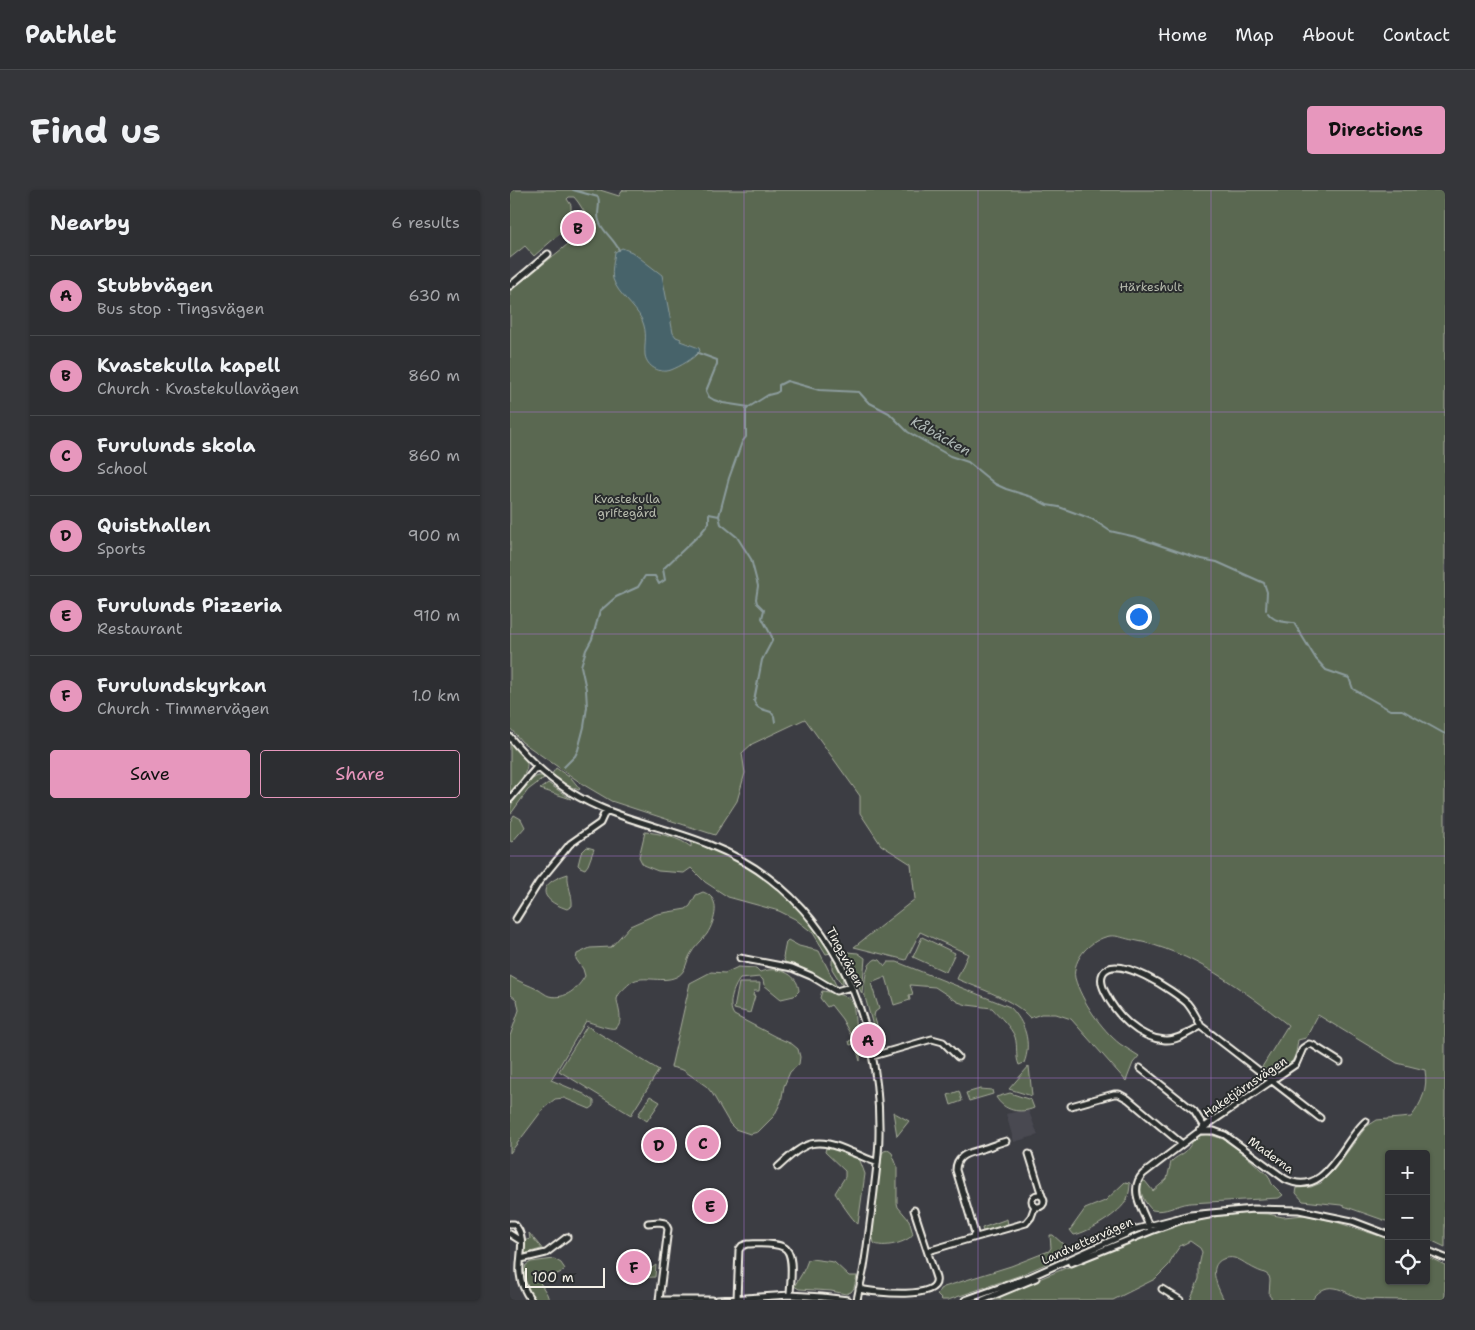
<!DOCTYPE html>
<meta charset="utf-8">
<style>
:root{--surface:#2d2e32;--page:#35363a;--text:#f1f3f6;--muted:#a7a8ac;--line:#484a4d;--accent:#e797bd}
body{margin:0;font-family:"Shantell Sans",sans-serif;background:var(--page);color:var(--text)}
.controls{position:absolute;right:15px;bottom:15px;display:grid;overflow:hidden;border-radius:5px;box-shadow:0 1px 4px #0004}
.controls button{width:45px;height:45px;display:grid;place-items:center;padding:0;border:0;border-bottom:1px solid var(--line);background:var(--surface);color:var(--text);font:25px sans-serif}
.scale{position:absolute;left:15px;bottom:12px;width:80px;box-sizing:border-box;padding-left:5px;border:2px solid #f4f1e8;border-top:0;font-size:14px;line-height:18px;white-space:nowrap;color:#f4f1e8;-webkit-text-stroke:4px #2a2d2e;paint-order:stroke}
.you{position:absolute;left:628px;top:426px;width:18px;height:18px;margin:-12px;border:4px solid #fff;border-radius:50%;background:#1a73e8;box-shadow:0 0 0 8px #1a73e833}
.badge{display:grid;place-items:center;width:32px;height:32px;border-radius:50%;background:var(--accent);color:#111;font-size:16px;font-weight:700}
.pin{position:absolute;translate:-50% -50%;border:2px solid #fff;box-shadow:0 1px 5px #0006}
.list{margin:0;padding:0;list-style:none}
h2{display:flex;justify-content:space-between;align-items:center;height:65px;margin:0;padding:0 20px;font-size:21px}
h2 small{font-size:16px;font-weight:400;color:var(--muted)}
.list li{display:grid;grid-template-columns:32px 1fr auto;gap:15px;align-items:center;box-sizing:border-box;height:80px;padding:0 20px;border-top:1px solid var(--line)}
.list b{display:block;font-size:19px;white-space:nowrap}
.list p{margin:0;font-size:16px;white-space:nowrap;color:var(--muted)}
.list em{font-size:16px;font-style:normal;color:var(--muted)}
.actions{display:flex;gap:10px;padding:15px 20px}
.actions a{flex:1;padding:11px 0;border:1px solid var(--accent);border-radius:5px;text-align:center;font-size:18px;color:var(--accent)}
.actions .main{background:var(--accent);color:#111}
.icon{flex:none;width:28px;height:28px;fill:none;stroke:currentColor;stroke-width:2;stroke-linecap:round;stroke-linejoin:round}
.map{position:relative;flex:none;width:935px;height:1110px;overflow:hidden;border-radius:5px}
header{display:flex;align-items:center;gap:30px;box-sizing:border-box;height:70px;padding:0 25px;background:var(--surface);border-bottom:1px solid var(--line)}
header strong{font-size:24px}
nav{display:flex;gap:28px;margin-inline-start:auto;font-size:18px}
.intro{display:flex;align-items:center;justify-content:space-between;box-sizing:border-box;height:120px;padding:0 30px}
h1{margin:0;font-size:35px}
.button{padding:12px 22px;border-radius:5px;background:var(--accent);color:#111;font-size:18px;font-weight:700}
main{display:flex;gap:30px;padding:0 30px}
aside{flex:1;background:var(--surface);border-radius:5px;box-shadow:0 1px 4px #0004}
.map>svg:first-child{display:block}
.built{fill:#484851}
.green{fill:#5a6851;stroke:#a7ac9c}
.water{fill:#47646b;stroke:#8c9c9d}
.lines{fill:none;stroke-linecap:round;stroke-linejoin:round}
.stream{stroke:#8c9c9d;stroke-width:2}
.minor-casing{stroke:#f4f1e8;stroke-width:9}
.minor{stroke:#2a2d2e;stroke-width:5}
.grid{fill:none;stroke:#a571cd;stroke-width:1;stroke-opacity:0.55}
.labels{text-anchor:middle;stroke-width:4;stroke-linejoin:round;paint-order:stroke}
.park-label{font-size:12px;fill:#b6baac;stroke:#2a2d2e}
.street-label{font-size:12px;fill:#f4f1e8;stroke:#2a2d2e}
.water-label{font-size:14px;font-style:italic;fill:#afb9b6;stroke:#2a2d2e}
</style>
<header>
<strong>Pathlet</strong>
<nav><a>Home</a><a>Map</a><a>About</a><a>Contact</a></nav>
</header>
<div class="intro"><h1>Find us</h1><a class="button">Directions</a></div>
<main>
<aside>
<h2>Nearby<small>6 results</small></h2>
<ul class="list">
<li><span class="badge">A</span><div><b>Stubbvägen</b><p>Bus stop · Tingsvägen</p></div><em>630 m</em></li>
<li><span class="badge">B</span><div><b>Kvastekulla kapell</b><p>Church · Kvastekullavägen</p></div><em>860 m</em></li>
<li><span class="badge">C</span><div><b>Furulunds skola</b><p>School</p></div><em>860 m</em></li>
<li><span class="badge">D</span><div><b>Quisthallen</b><p>Sports</p></div><em>900 m</em></li>
<li><span class="badge">E</span><div><b>Furulunds Pizzeria</b><p>Restaurant</p></div><em>910 m</em></li>
<li><span class="badge">F</span><div><b>Furulundskyrkan</b><p>Church · Timmervägen</p></div><em>1.0 km</em></li>
</ul>
<div class="actions"><a class="main">Save</a><a>Share</a></div>
</aside>
<div class="map">
<svg width="935" height="1110" viewBox="0 0 935 1110">
<rect width="100%" height="100%" fill="#3c3d43"/>
<filter id="ink" filterUnits="userSpaceOnUse"><feTurbulence type="fractalNoise" baseFrequency=".02" numOctaves="2"/><feDisplacementMap in="SourceGraphic" scale="10" xChannelSelector="R" yChannelSelector="G"/><feConvolveMatrix kernelMatrix="1 2 1 2 8 2 1 2 1" color-interpolation-filters="sRGB"/></filter>
<g filter="url(#ink)">
<path class="built" d="M 518,919 L 528,945 L 504,952 L 496,924 Z"/>
<path class="green" d="M 0,0 L 90,0 L 109,6 L 113,0 L 935,0 L 935,1057 L 916,1048 L 916,964 L 879,964 L 879,1032 L 831,1015 L 793,1011 L 786,1003 L 787,998 L 801,997 L 811,993 L 824,980 L 856,937 L 867,930 L 901,927 C 912,913 918,898 915,880 L 887,873 L 808,825 L 796,848 L 788,850 C 785,874 782,873 762,885 L 752,877 L 778,835 C 732,799 682,761 623,750 C 616,749 607,745 600,746 C 591,747 580,754 574,761 C 568,768 563,779 565,788 C 571,810 592,840 610,854 C 616,858 623,862 629,866 L 623,873 L 616,891 L 561,829 L 546,824 L 531,824 L 520,828 C 504,809 470,799 447,789 L 458,764 L 410,742 L 396,770 L 344,757 L 405,709 L 401,674 L 371,655 L 350,623 L 350,606 L 295,529 L 242,554 L 232,563 L 235,583 L 227,611 L 205,645 L 101,611 L 74,595 L 12,552 L 0,538 L 0,101 L 79,37 L 81,32 L 68,12 L 64,7 L 59,7 L 57,9 L 61,15 L 61,24 L 56,27 L 60,35 L 24,66 L 15,56 L 0,68 Z
M 0,552 C 5,557 14,564 16,570 C 21,581 6,595 0,602 Z
M 46,578 L 62,589 L 70,599 L 69,600 L 56,595 L 42,584 Z
M 28,586 L 32,586 L 34,588 L 18,600 L 0,625 C 0,608 13,593 28,586 Z
M 38,593 L 61,609 L 30,599 Z
M 4,625 L 11,629 L 15,637 L 2,652 L 0,651 L 0,632 Z
M 135,642 C 150,643 170,648 181,657 L 181,650 C 239,668 291,710 321,763 L 316,764 L 303,743 L 285,729 L 269,721 L 218,707 L 195,692 L 181,678 L 174,683 L 148,681 L 133,675 L 129,667 Z
M 77,657 L 84,659 L 78,675 L 75,679 L 70,677 L 68,675 L 71,663 Z
M 58,684 C 57,696 63,705 62,716 L 57,719 C 27,709 28,693 58,684 Z
M 193,702 C 212,708 205,731 197,744 C 192,751 184,757 180,765 C 176,772 176,783 166,787 C 151,794 130,783 119,794 C 115,798 108,803 107,809 C 107,816 115,833 105,838 C 101,840 82,833 76,831 L 41,890 L 74,904 L 84,911 L 84,916 L 80,919 L 54,908 L 45,909 L 34,918 L 0,963 L 0,846 L 9,820 L 7,810 L 0,804 L 0,786 C 9,792 19,795 29,800 C 32,802 36,805 39,806 C 56,810 68,798 75,786 L 73,779 L 66,769 L 67,764 L 80,758 L 101,757 L 120,736 L 147,724 L 176,719 L 180,716 L 186,705 Z
M 412,747 L 445,763 L 436,782 L 403,767 Z
M 278,750 L 289,756 L 309,761 L 327,797 L 299,781 L 275,772 L 273,767 L 276,752 Z
M 337,762 L 348,763 L 355,768 L 352,804 L 333,763 Z
M 324,768 L 332,784 L 333,792 L 332,795 L 322,779 L 322,770 Z
M 366,769 L 370,770 L 375,776 L 378,772 L 387,772 L 500,817 C 515,832 522,853 514,873 L 509,875 C 505,866 508,857 505,847 C 501,837 490,827 482,818 L 457,815 L 448,812 L 425,797 L 400,795 L 403,804 L 399,805 L 400,810 L 384,815 L 376,787 L 361,793 L 369,819 L 365,822 L 364,826 L 373,853 L 368,854 L 355,807 C 354,796 354,774 366,769 Z
M 228,777 L 246,778 L 250,782 C 265,776 288,782 289,801 L 284,806 L 271,809 L 254,795 L 253,790 L 250,787 L 230,789 C 223,798 217,815 224,825 L 266,847 L 282,854 L 288,859 L 290,867 L 289,874 L 280,882 L 274,896 L 271,912 L 264,926 L 248,942 L 240,944 L 225,939 L 220,934 L 202,903 L 196,896 L 173,880 L 161,877 L 180,793 L 201,782 L 215,783 Z
M 229,793 L 250,793 L 249,801 L 244,801 L 243,806 L 245,806 L 240,823 L 224,819 Z
M 312,801 C 316,801 336,806 339,808 C 346,815 344,830 346,839 C 347,844 350,849 351,855 C 351,860 350,865 350,871 L 345,854 L 340,855 L 339,851 L 343,849 L 332,829 L 321,815 L 317,817 L 310,808 Z
M 77,836 L 149,880 L 121,925 L 49,881 Z
M 519,876 L 522,906 L 499,899 Z
M 470,899 L 482,900 L 483,904 L 459,911 L 456,903 Z
M 449,901 L 452,911 L 441,915 L 438,905 Z
M 500,903 L 521,910 L 524,918 C 510,924 494,921 486,907 Z
M 140,906 L 150,912 L 137,931 L 128,925 Z
M 383,922 L 399,931 L 387,946 Z
M 697,944 L 713,949 L 722,954 L 758,985 L 762,994 L 773,1005 L 769,1008 L 680,1013 C 665,1015 657,1023 642,1020 C 635,1013 628,1002 632,992 L 635,991 L 643,1001 L 657,989 L 661,972 C 665,967 670,966 675,962 C 684,952 682,947 697,944 Z
M 320,957 L 349,968 L 355,984 L 348,1034 C 343,1031 328,1008 325,1003 L 335,987 L 335,981 L 315,962 L 316,958 Z
M 378,960 L 382,963 L 387,976 L 387,1013 L 388,1017 L 399,1030 L 403,1044 C 398,1053 371,1059 364,1053 L 362,1044 L 371,965 L 374,961 Z
M 615,992 L 620,993 C 620,998 619,1004 617,1009 C 611,1023 579,1042 564,1045 L 560,1040 L 575,1019 L 595,1011 Z
M 735,1023 L 758,1024 L 773,1027 L 795,1025 L 823,1031 L 879,1049 L 879,1091 L 916,1091 L 916,1066 L 935,1075 L 935,1110 C 908,1110 880,1110 853,1109 C 843,1107 834,1099 824,1098 C 814,1096 807,1103 802,1110 L 763,1110 L 759,1105 L 760,1090 L 759,1086 C 755,1082 750,1082 745,1079 C 738,1076 731,1069 724,1068 C 721,1067 716,1068 713,1069 C 696,1076 709,1100 714,1110 L 680,1110 L 689,1089 L 689,1076 L 692,1062 L 690,1058 L 680,1051 L 670,1056 L 663,1066 L 659,1075 L 645,1089 L 603,1110 L 478,1110 L 653,1038 L 681,1030 Z
M 497,1029 L 498,1035 L 473,1042 L 472,1038 Z
M 19,1043 L 34,1061 L 31,1059 L 17,1063 L 15,1065 L 13,1051 L 20,1049 Z
M 540,1045 L 543,1045 L 553,1054 L 546,1064 L 545,1070 L 508,1086 L 438,1110 L 432,1110 L 427,1105 L 430,1099 L 434,1097 L 501,1076 L 539,1061 L 541,1058 Z
M 44,1069 L 51,1073 L 55,1079 C 48,1087 36,1084 29,1091 L 37,1104 L 39,1110 L 24,1110 C 16,1098 11,1089 16,1075 L 21,1072 Z
M 301,1069 L 324,1072 L 339,1086 L 347,1086 L 344,1098 L 341,1102 L 336,1104 L 321,1101 L 289,1099 L 284,1096 C 290,1088 295,1079 298,1070 Z
M 146,1075 L 145,1087 L 128,1088 Z"/>
<path class="water" d="M 112,58 L 122,62 L 152,85 L 163,143 L 166,147 L 171,149 L 170,151 L 189,158 L 190,161 C 183,169 171,176 161,180 C 150,184 137,177 135,165 C 134,152 138,144 132,130 C 125,115 108,105 103,89 C 101,81 104,70 105,62 Z"/>
<g class="lines">
<path class="stream" d="M 63,0 L 88,7 C 91,15 86,22 89,31 C 92,41 104,49 109,60
M 188,163 L 207,170 L 207,174 L 196,201 L 199,207 L 204,210 L 213,213 L 239,217 L 258,205 L 266,203 L 269,201 L 269,195 L 277,191 L 309,200 L 349,202 L 358,212 L 379,223 L 398,242 L 440,266 L 458,272 L 485,294 L 496,299 L 522,307 L 537,315 L 549,317 L 582,329 L 600,341 L 626,347 L 687,368 L 707,372 L 754,393 L 757,402 L 756,420
M 238,218 L 236,220 L 236,247 L 232,252 L 219,288 L 209,326 L 211,334 L 227,347 L 241,369 L 248,396 L 246,409 L 247,413 L 254,420 L 252,428 L 262,447 L 262,451 L 252,470 L 244,511 C 247,520 253,519 261,522 L 264,526 L 265,532
M 758,423 C 764,432 775,432 784,433 L 806,469 L 816,480 L 839,488 L 843,499 L 880,520 L 892,520 L 935,544
M 54,577 L 65,566 L 68,560 L 74,537 L 77,517 L 76,499 L 71,476 L 76,460 L 82,449 L 90,421 L 106,407 L 128,397 L 135,386 L 145,386 L 149,394 L 155,390 L 153,379 L 190,344 L 199,333 L 199,324 L 209,326"/>
<g class="minor-casing">
<path id="minor" d="M 0,96 L 38,64
M 0,547 C 24,577 54,602 89,617 C 125,633 164,640 200,655 C 318,702 371,823 369,945 C 369,964 366,982 364,1001 C 361,1026 358,1052 354,1077 C 352,1088 349,1099 347,1110
M 0,609 L 27,577
M 6,729 L 29,692 L 47,670 L 60,654 L 90,633 L 96,620
M 230,768 L 282,778 L 301,786 L 326,801 L 341,797
M 691,836 C 681,841 667,851 655,850 C 628,848 606,825 595,802 C 592,796 590,789 593,783 C 606,762 665,802 677,813 C 683,820 687,828 691,836 L 810,928
M 363,866 L 422,849 L 433,852 L 448,867
M 630,878 L 684,921 L 694,937
M 561,916 L 604,904 L 609,904 L 618,909 L 672,954
M 689,941 L 704,941 L 715,945 L 775,989 C 816,1010 832,951 856,931
M 519,964 L 532,1006
M 268,977 C 296,951 305,946 341,962 C 350,965 358,970 367,972
M522 1011a6 6 0 1 1 12 0a6 6 0 1 1-12 0Z
M 138,1033 L 149,1032 L 155,1033 L 158,1039 L 149,1110
M 0,1034 L 4,1034 C 18,1047 8,1068 10,1084 C 11,1094 15,1102 21,1110
M 641,1041 C 635,1024 617,1000 633,984 L 700,933 L 786,874 L 793,858 L 799,854 L 803,855 L 830,872
M 0,1044 L 11,1051
M 463,1048 L 516,1033 L 521,1027 L 525,1016
M 916,1060 L 935,1068
M 418,1061 L 462,1048 L 465,1044 L 464,1040 L 446,980 C 446,964 460,963 472,959 C 480,957 488,953 496,951
M 11,1069 L 36,1063 L 57,1047
M 561,1073 L 641,1041 L 672,1030 L 699,1025
M 349,1099 C 366,1103 431,1110 426,1088 L 404,1020
M 652,1099 L 670,1110
M 227,1109 L 229,1060 L 232,1056 L 237,1054 C 247,1054 263,1052 273,1057 C 286,1062 280,1094 280,1105
M 153,1110 L 202,1110
M 207,1110 L 280,1105 L 312,1107 L 338,1110
M 455,1110 L 520,1087 L 627,1039 L 680,1025 L 743,1019 L 789,1020 L 842,1031 L 879,1045
M 473,1110 L 526,1088"/>
</g>
<use href="#minor" class="minor"/>
</g>
</g>
<path class="grid" d="M 234,0 L 234,1110M 468,0 L 468,1110M 701,0 L 701,1110M 0,222 L 935,222M 0,444 L 935,444M 0,666 L 935,666M 0,888 L 935,888"/>
<g class="labels">
<g class="park-label">
<text x="641" y="101">Härkeshult</text>
<text x="117" y="313">Kvastekulla<tspan x="117" dy="14">griftegård</tspan></text>
</g>
<g class="street-label">
<text transform="translate(335 767) rotate(62)" y="4">Tingsvägen</text>
<text transform="translate(735 897) rotate(-34)" y="4">Haketjärnsvägen</text>
<text transform="translate(761 965) rotate(36)" y="4">Maderna</text>
<text transform="translate(577 1051) rotate(-24)" y="4">Landvettervägen</text>
</g>
<g class="water-label">
<text transform="translate(431 246) rotate(29)" y="5">Kåbäcken</text>
</g>
</g>
</svg>
<div class="controls">
<button>+</button>
<button>−</button>
<button><svg class="icon" aria-label="locate" viewBox="0 0 24 24"><circle cx="12" cy="12" r="6"/><path d="M12 2v4M12 18v4M2 12h4M18 12h4"/></svg></button>
</div>
<div class="scale">100 m</div>
<div class="you"></div>
<div class="pin badge" style="left:358px;top:850px">A</div>
<div class="pin badge" style="left:68px;top:38px">B</div>
<div class="pin badge" style="left:193px;top:953px">C</div>
<div class="pin badge" style="left:149px;top:955px">D</div>
<div class="pin badge" style="left:200px;top:1016px">E</div>
<div class="pin badge" style="left:124px;top:1077px">F</div>
</div>
</main>
